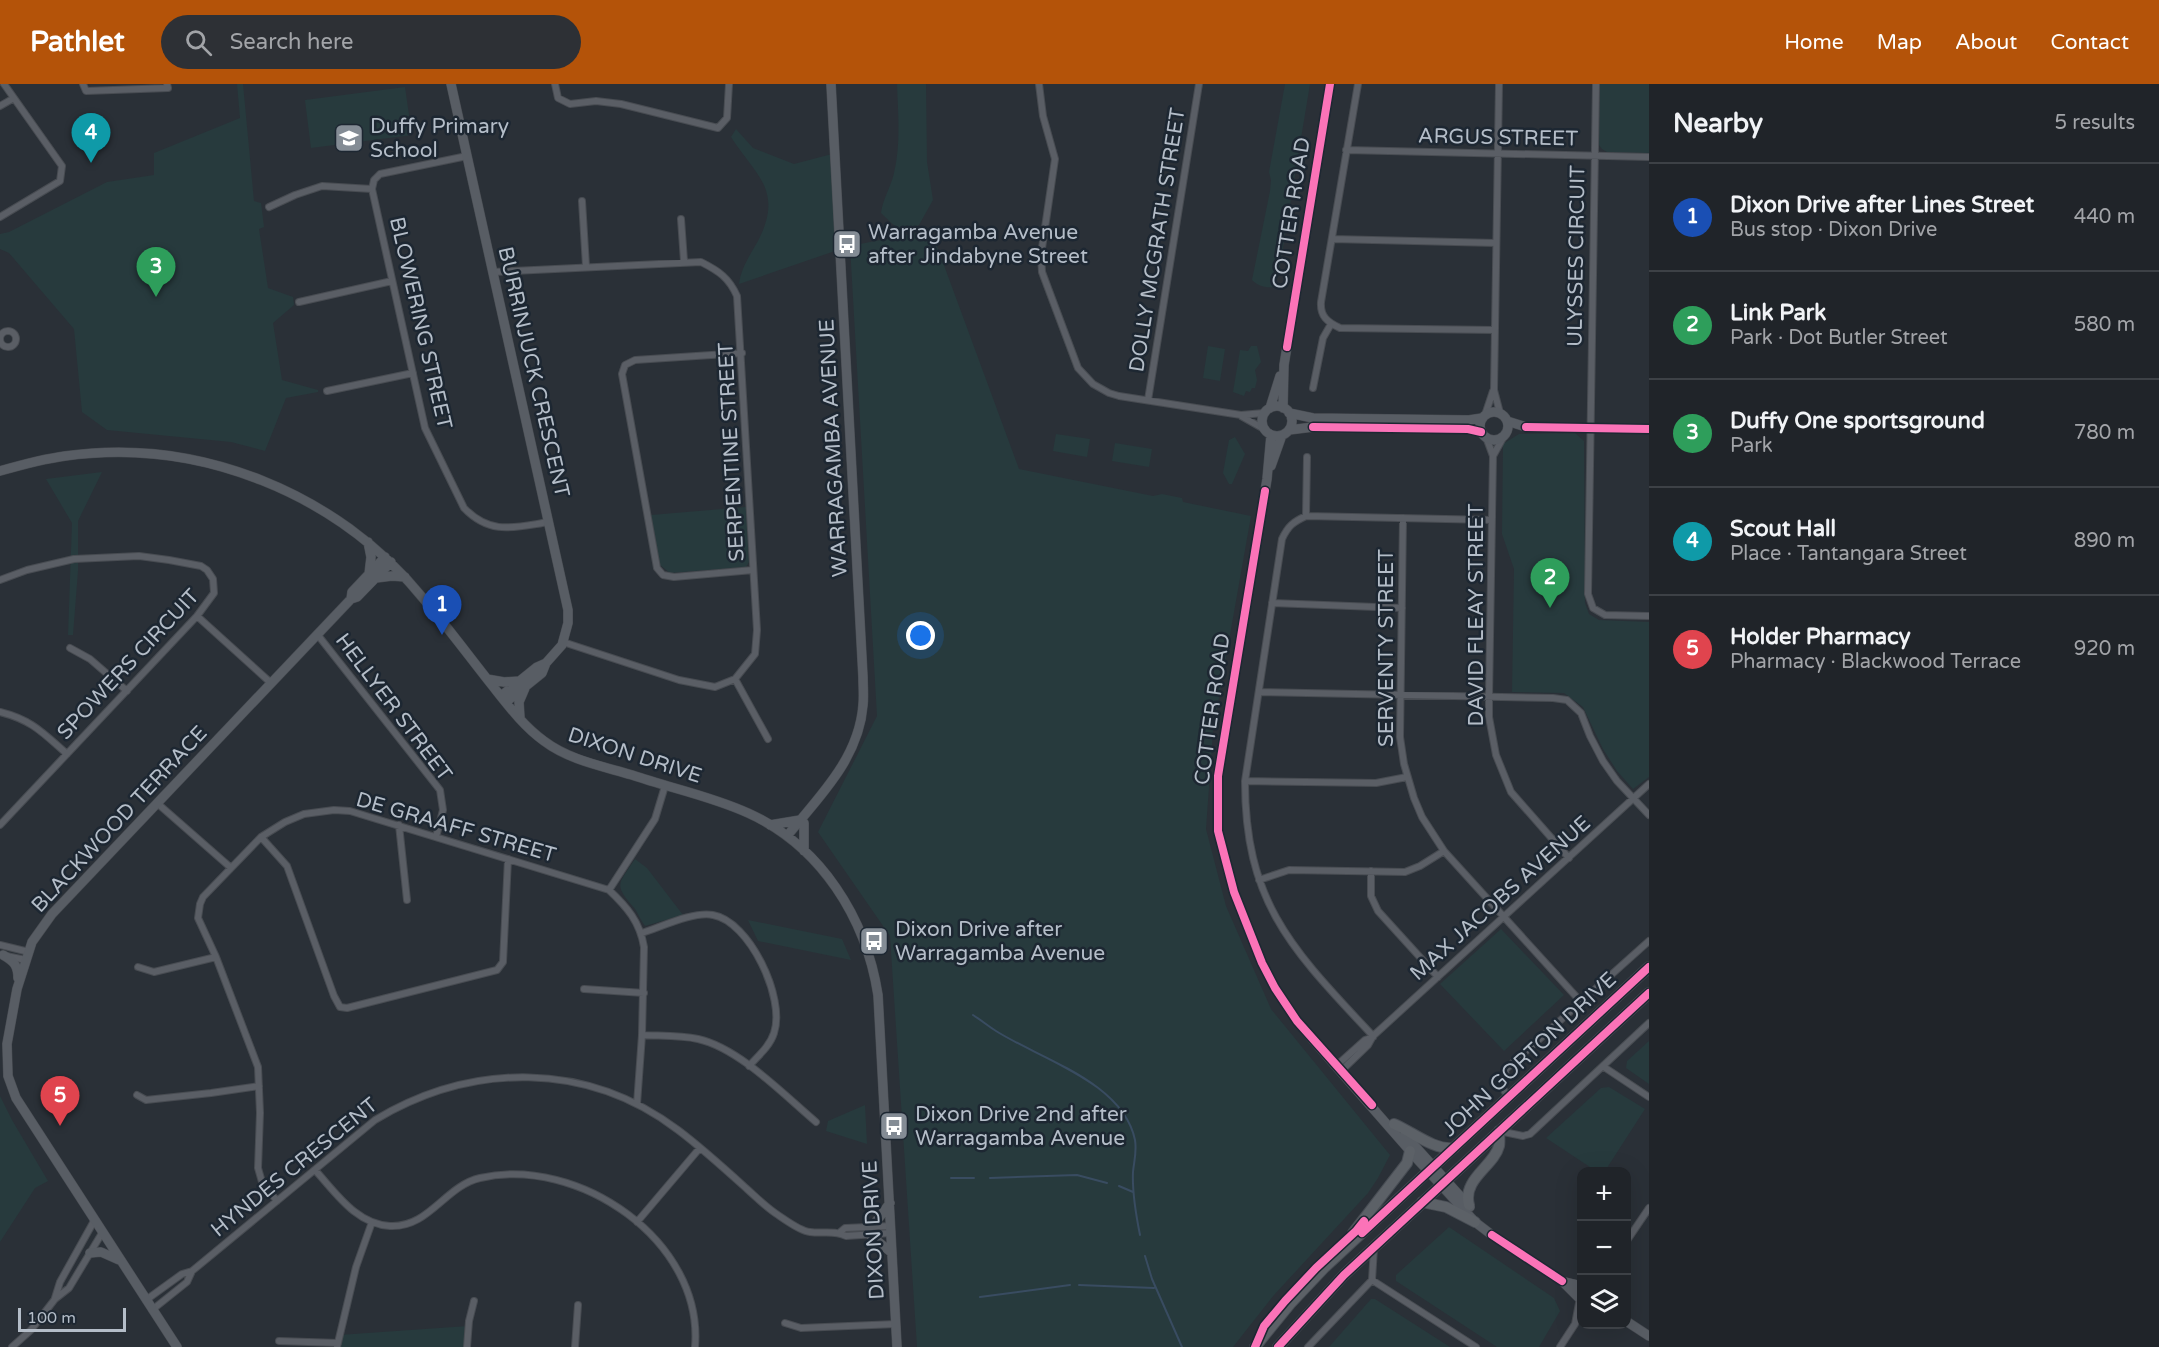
<!DOCTYPE html>
<meta charset="utf-8">
<style>
:root{--surface:#202429;--page:#2d3035;--text:#f1f3f6;--muted:#a2a4a8;--line:#3d4146;--accent:#b45309}
body{margin:0;font-family:"Varela Round",sans-serif;background:var(--page);color:var(--text)}
.controls{position:absolute;right:18px;bottom:18px;display:grid;overflow:hidden;border-radius:12px;box-shadow:0 6px 24px #0002}
.controls button{width:54px;height:54px;display:grid;place-items:center;padding:0;border:0;border-bottom:2px solid var(--line);background:var(--surface);color:var(--text);font:30px sans-serif}
.scale{position:absolute;left:18px;bottom:15px;width:108px;box-sizing:border-box;padding-left:6px;border:3px solid #b4bdc8;border-top:0;font-size:16px;line-height:21px;white-space:nowrap;color:#b4bdc8;-webkit-text-stroke:4px #1d2732;paint-order:stroke}
.you{position:absolute;left:921px;top:552px;width:21px;height:21px;margin:-15px;border:4px solid #fff;border-radius:50%;background:#1a73e8;box-shadow:0 0 0 9px #1a73e833}
.badge{display:grid;place-items:center;width:39px;height:39px;border-radius:50%;background:var(--accent);color:#fff;font-size:20px;font-weight:700}
.pin{position:absolute;translate:-50% -50px;filter:drop-shadow(0 2px 3px #0008)}
.pin::after{content:'';position:absolute;top:32px;width:21px;height:18px;background:inherit;clip-path:polygon(0 0,100% 0,50% 100%)}
.list{margin:0;padding:0;list-style:none}
h2{display:flex;justify-content:space-between;align-items:center;height:78px;margin:0;padding:0 24px;font-size:26px}
h2 small{font-size:20px;font-weight:400;color:var(--muted)}
.list li{display:grid;grid-template-columns:39px 1fr auto;gap:18px;align-items:center;box-sizing:border-box;height:108px;padding:0 24px;border-top:2px solid var(--line)}
.list b{display:block;font-size:22px;white-space:nowrap}
.list p{margin:0;font-size:20px;white-space:nowrap;color:var(--muted)}
.list em{font-size:20px;font-style:normal;color:var(--muted)}
.icon{flex:none;width:33px;height:33px;fill:none;stroke:currentColor;stroke-width:2;stroke-linecap:round;stroke-linejoin:round}
.map{position:relative;flex:none;width:1649px;height:1263px;overflow:hidden}
header{display:flex;align-items:center;gap:36px;box-sizing:border-box;height:84px;padding:0 30px;background:var(--accent);color:#fff}
header strong{font-size:28px}
nav{display:flex;gap:33px;margin-inline-start:auto;font-size:21px}
.search{width:420px;height:54px;background:var(--page);display:flex;align-items:center;gap:15px;box-sizing:border-box;padding:0 21px;border-radius:33px;color:var(--muted);font-size:22px}
main{display:flex}
aside{flex:1;background:var(--surface)}
.map>svg:first-child{display:block}
.green{fill:#273a3d}
.lines{fill:none;stroke-linecap:round;stroke-linejoin:round}
.stream{stroke:#394c61;stroke-width:2}
.street-casing{stroke:#484c52;stroke-width:8}
.secondary-casing{stroke:#484c52;stroke-width:10}
.primary-casing{stroke:#484d54;stroke-width:12}
.street{stroke:#5a5e65;stroke-width:6}
.secondary{stroke:#585d64;stroke-width:9}
.primary{stroke:#5c6167;stroke-width:10}
.cycleway-casing{stroke:#1d2732;stroke-width:11}
.cycleway{stroke:#fb73b8;stroke-width:8}
.labels{text-anchor:middle;stroke-width:5;stroke-linejoin:round;paint-order:stroke}
.poi-label{font-size:21px;fill:#b4bdc8;stroke:#1d2732;text-anchor:start}
.street-label{font-size:21px;fill:#b4bdc8;stroke:#1d2732}
</style>
<header>
<strong>Pathlet</strong>
<div class="search"><svg class="icon" aria-label="search" viewBox="0 0 24 24"><circle cx="10" cy="10" r="6"/><path d="M15 15l6 6"/></svg>Search here</div>
<nav><a>Home</a><a>Map</a><a>About</a><a>Contact</a></nav>
</header>
<main>
<div class="map">
<svg width="1649" height="1263" viewBox="0 0 1649 1263">
<rect width="100%" height="100%" fill="#2a3037"/>
<path class="green" d="M 237,0 L 243,0 L 254,117 L 261,119 L 264,143 L 259,145 L 268,204 L 293,213 L 294,221 L 273,239 L 282,296 L 318,306 L 318,308 L 286,314 L 265,367 L 231,358 L 107,346 L 82,328 L 74,245 L 9,169 L 0,165 L 0,150 L 9,148 L 107,98 L 154,91 L 154,69 L 240,34 Z
M 897,0 L 926,0 L 927,78 L 933,116 L 919,141 C 898,149 896,143 881,129 C 883,114 891,103 894,89 C 901,60 898,29 897,0 Z
M 1285,0 L 1310,0 L 1279,188 L 1274,203 C 1265,204 1258,202 1252,196 L 1270,107 L 1271,96 L 1269,88 Z
M 1600,0 L 1649,0 L 1649,69 L 1607,68 L 1602,65 L 1599,61 Z
M 405,3 L 412,51 L 311,64 L 305,16 Z
M 736,45 L 753,64 L 794,80 L 832,70 L 838,166 L 739,200 C 741,184 750,171 758,157 C 784,106 756,92 731,53 Z
M 931,146 L 1019,385 L 1153,412 L 1162,410 L 1182,414 L 1183,418 L 1251,432 L 1213,647 L 1206,745 L 1226,822 L 1271,925 L 1390,1071 L 1378,1094 L 1368,1109 L 1274,1211 L 1233,1263 L 917,1263 L 890,852 L 818,748 L 877,632 L 850,162 Z
M 1208,262 L 1225,265 L 1220,297 L 1203,294 Z
M 1251,262 L 1257,262 L 1261,278 L 1255,286 L 1257,296 L 1255,304 L 1252,304 L 1250,308 L 1246,307 L 1244,312 L 1233,308 L 1240,266 L 1248,267 Z
M 1575,349 L 1584,357 L 1585,519 L 1589,530 L 1599,536 L 1649,538 L 1649,693 L 1633,705 L 1617,687 L 1603,665 L 1583,623 L 1564,609 L 1512,608 L 1514,485 L 1502,450 L 1503,360 L 1519,350 Z
M 1056,350 L 1090,355 L 1087,373 L 1053,367 Z
M 1235,353 L 1245,370 L 1232,400 L 1229,400 L 1223,389 L 1229,356 Z
M 1115,359 L 1152,365 L 1149,383 L 1112,377 Z
M 102,388 L 78,437 L 78,487 L 73,551 L 68,551 L 72,439 L 46,395 Z
M 746,423 L 749,478 L 746,483 L 670,489 L 660,481 L 651,431 Z
M 635,775 L 647,784 L 683,831 L 645,842 C 641,837 639,831 635,825 C 613,800 618,801 635,775 Z
M 748,836 L 842,855 L 851,876 L 758,857 Z
M 1501,845 L 1564,911 L 1504,967 L 1440,900 Z
M 1649,957 L 1649,1000 L 1626,984 L 1627,977 Z
M 1609,1003 L 1645,1025 L 1605,1087 L 1596,1087 L 1546,1054 L 1601,1004 Z
M 0,1012 L 12,1036 L 48,1097 L 35,1104 L 0,1158 Z
M 865,1021 L 867,1060 L 826,1047 L 828,1037 Z
M 1449,1143 L 1554,1214 L 1560,1227 L 1539,1263 L 1497,1263 L 1396,1197 L 1396,1191 Z
M 1371,1215 L 1375,1215 L 1450,1263 L 1329,1263 Z
M 468,1242 L 466,1263 L 336,1263 L 339,1251 Z"/>
<g class="lines">
<path class="stream" d="M 973,931 C 981,936 988,942 996,947 C 1040,975 1123,998 1135,1056 C 1137,1068 1134,1077 1133,1088 C 1132,1108 1136,1131 1140,1151
M 951,1094 L 974,1094
M 990,1094 L 1077,1091 L 1107,1099
M 1119,1102 L 1133,1108
M 1145,1172 L 1152,1195 L 1182,1263
M 1079,1201 L 1154,1204
M 980,1213 L 1070,1201"/>
<g class="street-casing">
<path id="street" d="M 83,0 L 86,7 L 168,4 L 167,0
M 555,0 L 558,14 L 570,20 L 596,17 L 621,20 L 718,44 L 727,34 L 729,0
M 1039,0 L 1043,32 L 1055,75 L 1041,171 L 1042,188 L 1078,284 L 1093,300 L 1109,309 L 1119,312 L 1241,331 L 1264,329
M 1358,0 L 1321,218 C 1320,232 1327,238 1340,244 L 1495,246
M 1499,0 L 1494,306 L 1500,329
M 1596,0 L 1588,510 L 1593,524 L 1605,531 L 1649,532
M 0,22 L 14,14
M 1346,66 L 1649,73
M 467,72 L 380,90 L 374,96 L 372,105 L 425,344 L 464,424 C 491,452 515,443 549,438
M 582,117 L 586,182
M 269,123 L 295,111 L 322,102 L 372,105
M 0,133 L 60,97 L 62,82 L 4,0
M 681,135 L 684,177
M 1332,155 L 1496,159
M 493,188 L 701,178 C 719,187 729,194 737,212 L 757,546 L 755,570 L 735,595 L 715,603 L 679,596 L 563,558
M 299,218 L 392,197
M0 255a8 8 0 1 1 16 0a8 8 0 1 1-16 0Z
M 742,269 L 635,276 L 625,281 L 622,290 L 657,484 L 663,491 L 674,493 L 753,486
M 1313,304 L 1323,254 L 1331,240
M 327,307 L 413,289
M 1148,316 L 1199,0
M 1485,331 L 1493,307
M 1241,332 L 1264,345
M 1486,353 L 1493,372 L 1489,613 L 1489,633 L 1496,671 L 1511,708 L 1569,774
M 1493,372 L 1504,352
M 1306,432 L 1307,373
M 1403,434 L 1400,653 L 1404,680 L 1414,714 L 1422,733 L 1444,767 L 1582,919
M 0,496 L 27,486 L 74,475 L 139,472 L 169,476 L 201,482 L 207,486 L 213,495 L 214,509 L 197,532 L 0,741
M 1272,519 L 1402,524
M 197,532 L 271,599
M 317,550 L 440,706 L 443,726 L 436,753
M 70,564 L 90,575 L 127,607
M 735,595 L 768,655
M 1259,608 L 1553,614 L 1567,616 L 1581,629 L 1590,652 L 1603,677 L 1617,697 L 1649,731
M 0,628 C 32,636 43,649 67,670
M 1245,697 L 1376,699 L 1407,693
M 157,719 L 230,783
M 399,741 L 407,816
M 261,753 L 287,782 L 334,912 L 340,923 L 347,924 L 497,886 L 503,878 L 508,775
M 1371,787 L 1371,812 L 1378,827 L 1438,893
M 1259,796 L 1289,786 L 1405,788 L 1420,782 L 1444,767
M 609,806 L 655,735 L 665,702
M 642,849 C 661,843 694,827 713,831 C 749,837 786,914 774,949 C 770,962 758,972 749,982
M 0,861 L 29,868
M 6,872 L 26,876
M 138,883 L 154,888 L 216,873
M 584,905 L 644,909
M 642,951 C 660,952 680,951 698,955 C 739,964 784,1011 816,1038
M 1373,952 C 1294,867 1245,821 1245,697 L 1282,455 C 1288,442 1293,438 1306,432 L 1492,436
M 1336,982 L 1365,956 L 1373,953
M 1604,983 L 1649,1013
M 1341,987 L 1368,961 L 1373,952 L 1649,700
M 137,1011 L 146,1016 L 211,1009 L 259,1002
M 1508,1014 L 1503,1004 L 1506,985 L 1649,857
M 1499,1047 L 1523,1052 L 1530,1050 L 1649,939
M 315,1086 C 336,1109 356,1140 390,1142 C 429,1144 445,1102 480,1094 C 578,1071 704,1157 695,1263
M 277,1117 L 262,1098 L 258,1084 L 260,1029 L 258,983 L 216,873 L 198,834 L 200,820 L 203,813 L 261,753 L 285,738 L 304,730 L 334,726 L 350,727 L 609,806 C 627,823 640,838 644,863 L 642,951 L 637,1020
M 637,1138 L 699,1065
M 839,1149 L 845,1144 L 891,1142
M 1626,1158 L 1649,1124
M 1372,1196 L 1476,1263
M 55,1214 L 60,1198 L 94,1137
M 146,1216 L 182,1190 L 192,1187 L 375,1036 C 472,978 587,977 678,1046 C 702,1064 725,1085 747,1105 C 757,1114 767,1124 778,1131 C 787,1137 800,1147 810,1148 C 823,1150 834,1146 846,1152 L 891,1149
M 152,1226 L 187,1198 L 192,1187
M 785,1239 L 801,1244 L 896,1240
M 279,1257 L 338,1259
M 12,1263 L 31,1246 L 55,1215 L 69,1204 L 102,1149
M 337,1263 L 356,1183 L 372,1138
M 467,1263 L 469,1237 L 474,1217
M 575,1263 L 578,1221
M 1308,1263 L 1372,1196 L 1374,1164
M 1560,1263 L 1575,1240 L 1579,1219"/>
</g>
<g class="secondary-casing">
<path id="secondary" d="M 451,0 L 568,526 L 568,539 L 562,561 L 546,579 L 542,589 L 506,618
M1262 337a15 15 0 1 1 30 0a15 15 0 1 1-30 0Z
M 1270,324 L 1280,292
M 1283,324 L 1284,281 L 1330,0
M1480 342a14 14 0 1 1 28 0a14 14 0 1 1-28 0Z
M 1289,329 L 1313,334 L 1469,336 L 1482,334
M 1507,337 L 1526,343 L 1649,345
M 1289,346 L 1313,343 L 1468,345 L 1481,348
M 1271,351 L 1267,395 L 1218,692 L 1218,747 L 1234,808 L 1262,879 L 1275,904 L 1297,937 L 1313,956 L 1418,1076 L 1475,1138 L 1492,1151 L 1562,1197 L 1579,1214
M 1271,382 L 1282,351
M 0,387 C 21,381 43,375 65,372 C 199,353 337,409 422,513 C 446,541 468,571 491,600 C 507,620 523,642 544,657 C 569,676 602,682 632,691 C 670,704 711,712 748,729 C 821,762 866,834 878,911 L 897,1263
M 368,458 L 371,473 L 369,490
M 376,494 L 392,492 L 405,493
M 351,515 L 352,508 L 385,473
M 487,595 L 504,598 L 520,597
M 501,612 L 537,583 L 546,579
M 520,634 L 519,618 L 525,604
M 804,739 L 804,767
M 770,741 L 800,736
M 787,752 C 818,714 859,675 863,621 C 864,612 863,603 863,593 L 831,0
M 3,871 C 14,877 18,882 18,894
M 1405,1051 L 1470,1123
M 869,1143 L 875,1139 L 890,1119
M 870,1151 L 892,1169
M 90,1169 L 101,1168 L 119,1176
M 1565,1198 L 1582,1202
M 1626,1237 L 1649,1252
M 177,1263 L 16,1014 L 8,992 L 7,960 L 17,905 L 32,858 L 52,830 L 351,515 L 357,513 L 391,478"/>
</g>
<g class="primary-casing">
<path id="primary" d="M 1394,1040 C 1413,1048 1433,1066 1454,1064
M 1422,1118 L 1446,1123 L 1475,1138
M 1469,1121 C 1462,1095 1494,1082 1499,1062 C 1500,1058 1499,1051 1499,1047
M 1353,1149 L 1407,1079 L 1410,1067
M 1255,1263 L 1290,1220 L 1325,1183 L 1649,883
M 1278,1263 L 1344,1191 L 1649,909"/>
</g>
<use href="#street" class="street"/>
<use href="#secondary" class="secondary"/>
<use href="#primary" class="primary"/>
<g class="cycleway-casing">
<path id="cycleway" d="M 1287,263 L 1330,0
M 1313,343 L 1468,345 L 1481,348
M 1526,343 L 1649,345
M 1265,407 L 1218,692 L 1218,747 L 1234,808 L 1262,879 L 1275,904 L 1297,937 L 1372,1021
M 1362,1149 L 1649,883
M 1492,1151 L 1562,1197
M 1255,1263 L 1264,1242 L 1285,1217 L 1316,1184 L 1356,1147 L 1364,1137
M 1278,1263 L 1344,1191 L 1649,909"/>
</g>
<use href="#cycleway" class="cycleway"/>
</g>
<defs>
<g id="school-square" transform="scale(1.5)"><rect x="-9" y="-9" width="18" height="18" rx="4" fill="#848c95" stroke="#1d2732"/><path d="M0-5L7-2L0 1L-7-2ZM-4 1L0 2.5L4 1V4Q0 6-4 4Z" fill="#fff"/></g>
<g id="bus-square" transform="scale(1.5)"><rect x="-9" y="-9" width="18" height="18" rx="4" fill="#848c95" stroke="#1d2732"/><path d="M-5-6H5V4H4V6H2V4H-2V6H-4V4H-5ZM-3.5-4V0h7V-4ZM-3.5 1.2v1.5H-2V1.2ZM2 1.2v1.5H3.5V1.2Z" fill="#fff"/></g>
</defs>
<g fill-rule="evenodd">
<use href="#school-square" x="349" y="54"/>
<use href="#bus-square" x="847" y="160"/>
<use href="#bus-square" x="874" y="857"/>
<use href="#bus-square" x="894" y="1042"/>
</g>
<g class="labels">
<g class="poi-label">
<text x="370" y="49">Duffy Primary<tspan x="370" dy="24">School</tspan></text>
<text x="868" y="155">Warragamba Avenue<tspan x="868" dy="24">after Jindabyne Street</tspan></text>
<text x="895" y="852">Dixon Drive after<tspan x="895" dy="24">Warragamba Avenue</tspan></text>
<text x="915" y="1037">Dixon Drive 2nd after<tspan x="915" dy="24">Warragamba Avenue</tspan></text>
</g>
<g class="street-label">
<text transform="translate(1498 53) rotate(1)" y="7">ARGUS STREET</text>
<text transform="translate(1291 129) rotate(-81)" y="7">COTTER ROAD</text>
<text transform="translate(1157 156) rotate(-81)" y="7">DOLLY MCGRATH STREET</text>
<text transform="translate(1576 172) rotate(-89)" y="7">ULYSSES CIRCUIT</text>
<text transform="translate(421 239) rotate(77)" y="7">BLOWERING STREET</text>
<text transform="translate(534 288) rotate(77)" y="7">BURRINJUCK CRESCENT</text>
<text transform="translate(833 364) rotate(-93)" y="7">WARRAGAMBA AVENUE</text>
<text transform="translate(731 368) rotate(-93)" y="7">SERPENTINE STREET</text>
<text transform="translate(1476 531) rotate(-90)" y="7">DAVID FLEAY STREET</text>
<text transform="translate(1386 564) rotate(-90)" y="7">SERVENTY STREET</text>
<text transform="translate(128 580) rotate(-47)" y="7">SPOWERS CIRCUIT</text>
<text transform="translate(394 623) rotate(53)" y="7">HELLYER STREET</text>
<text transform="translate(1212 625) rotate(-82)" y="7">COTTER ROAD</text>
<text transform="translate(635 671) rotate(18)" y="7">DIXON DRIVE</text>
<text transform="translate(119 735) rotate(-47)" y="7">BLACKWOOD TERRACE</text>
<text transform="translate(456 743) rotate(16)" y="7">DE GRAAFF STREET</text>
<text transform="translate(1500 814) rotate(-42)" y="7">MAX JACOBS AVENUE</text>
<text transform="translate(1529 970) rotate(-43)" y="7">JOHN GORTON DRIVE</text>
<text transform="translate(294 1083) rotate(-39)" y="7">HYNDES CRESCENT</text>
<text transform="translate(873 1146) rotate(-93)" y="7">DIXON DRIVE</text>
</g>
</g>
</svg>
<div class="controls">
<button>+</button>
<button>−</button>
<button><svg class="icon" aria-label="layers" viewBox="0 0 24 24"><path d="M12 4l9 5-9 5-9-5zM3 14l9 5 9-5"/></svg></button>
</div>
<div class="scale">100 m</div>
<div class="you"></div>
<div class="pin badge" style="left:442px;top:551px;background:#1a4fb4">1</div>
<div class="pin badge" style="left:1550px;top:524px;background:#2e9e5b">2</div>
<div class="pin badge" style="left:156px;top:213px;background:#2e9e5b">3</div>
<div class="pin badge" style="left:91px;top:79px;background:#0f9aa8">4</div>
<div class="pin badge" style="left:60px;top:1042px;background:#e0444e">5</div>
</div>
<aside>
<h2>Nearby<small>5 results</small></h2>
<ul class="list">
<li><span class="badge" style="background:#1a4fb4">1</span><div><b>Dixon Drive after Lines Street</b><p>Bus stop · Dixon Drive</p></div><em>440 m</em></li>
<li><span class="badge" style="background:#2e9e5b">2</span><div><b>Link Park</b><p>Park · Dot Butler Street</p></div><em>580 m</em></li>
<li><span class="badge" style="background:#2e9e5b">3</span><div><b>Duffy One sportsground</b><p>Park</p></div><em>780 m</em></li>
<li><span class="badge" style="background:#0f9aa8">4</span><div><b>Scout Hall</b><p>Place · Tantangara Street</p></div><em>890 m</em></li>
<li><span class="badge" style="background:#e0444e">5</span><div><b>Holder Pharmacy</b><p>Pharmacy · Blackwood Terrace</p></div><em>920 m</em></li>
</ul>
</aside>
</main>
